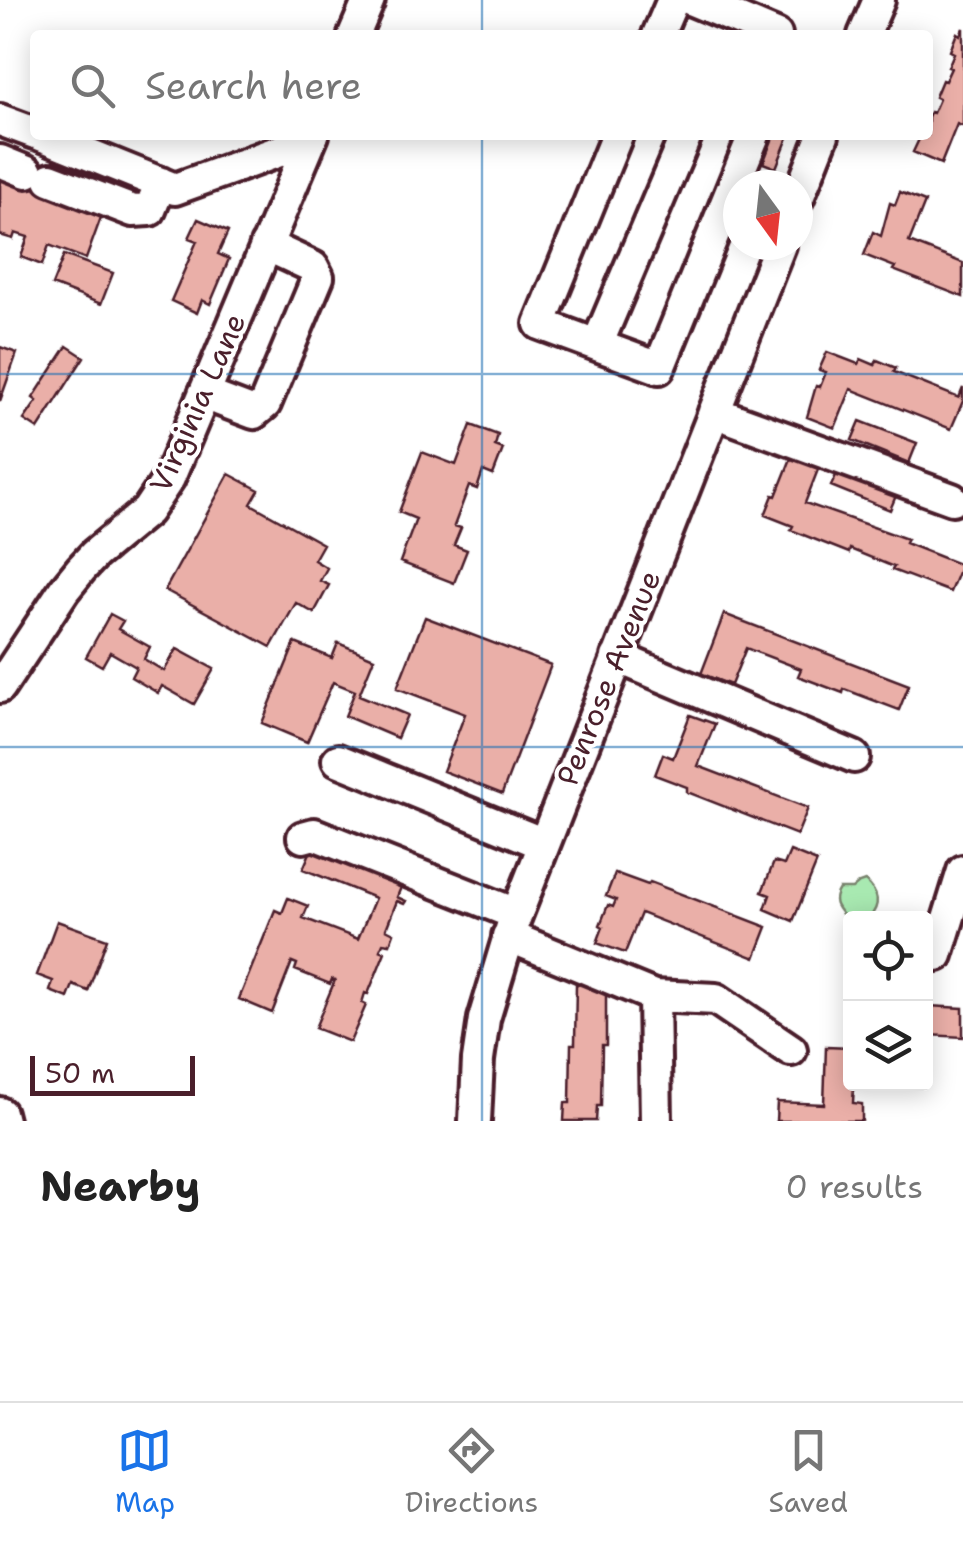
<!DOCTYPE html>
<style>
:root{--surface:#fff;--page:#f6f6f6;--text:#222;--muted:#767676;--line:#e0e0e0;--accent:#1a73e8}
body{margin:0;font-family:"Shantell Sans",sans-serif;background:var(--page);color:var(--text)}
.controls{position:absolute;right:30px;bottom:30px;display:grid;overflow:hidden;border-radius:10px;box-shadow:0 5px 25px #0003}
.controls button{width:90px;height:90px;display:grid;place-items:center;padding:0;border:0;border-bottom:2px solid var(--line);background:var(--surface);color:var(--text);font:50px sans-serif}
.compass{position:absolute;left:723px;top:170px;width:90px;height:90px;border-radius:50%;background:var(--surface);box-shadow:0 5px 25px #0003;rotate:165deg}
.scale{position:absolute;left:30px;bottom:25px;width:165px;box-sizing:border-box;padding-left:10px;border:5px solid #4a1f2b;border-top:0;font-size:28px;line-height:35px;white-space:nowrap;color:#4a1f2b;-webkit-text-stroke:8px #fff;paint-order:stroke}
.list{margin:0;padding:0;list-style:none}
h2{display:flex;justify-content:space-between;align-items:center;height:130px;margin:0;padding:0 40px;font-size:42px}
h2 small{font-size:32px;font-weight:400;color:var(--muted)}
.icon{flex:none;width:55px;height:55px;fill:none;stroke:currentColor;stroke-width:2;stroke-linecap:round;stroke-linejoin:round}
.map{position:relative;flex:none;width:963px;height:1121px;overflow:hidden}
.search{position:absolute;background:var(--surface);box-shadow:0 5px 25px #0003;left:30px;right:30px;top:30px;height:110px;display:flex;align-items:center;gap:25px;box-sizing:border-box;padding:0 35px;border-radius:10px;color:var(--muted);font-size:38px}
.sheet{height:280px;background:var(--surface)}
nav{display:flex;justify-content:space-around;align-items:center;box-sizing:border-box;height:140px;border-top:2px solid var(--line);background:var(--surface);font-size:28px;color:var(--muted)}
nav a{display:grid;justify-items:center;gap:5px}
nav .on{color:var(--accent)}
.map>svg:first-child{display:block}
.green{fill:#a8e9b1;stroke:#79846e;stroke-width:2.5}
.building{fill:#eaafa8;stroke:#4a1f2b;stroke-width:2.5}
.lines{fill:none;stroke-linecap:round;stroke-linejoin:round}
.minor-casing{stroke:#4a1f2b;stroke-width:38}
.minor{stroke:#fff;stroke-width:30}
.grid{fill:none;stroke:#1f6fb2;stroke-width:2.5;stroke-opacity:0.55}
.labels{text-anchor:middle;stroke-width:8;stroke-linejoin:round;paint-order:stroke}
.street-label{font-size:30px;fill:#4a1f2b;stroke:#fff}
</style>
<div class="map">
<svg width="963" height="1121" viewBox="0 0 963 1121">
<rect width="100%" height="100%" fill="#fff"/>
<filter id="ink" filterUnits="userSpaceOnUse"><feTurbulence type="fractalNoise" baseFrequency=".01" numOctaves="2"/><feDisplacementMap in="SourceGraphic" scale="20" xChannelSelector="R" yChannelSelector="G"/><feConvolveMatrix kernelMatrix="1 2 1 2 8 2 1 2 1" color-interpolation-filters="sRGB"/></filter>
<g filter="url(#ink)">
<path class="green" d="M 865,881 C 879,893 881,905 869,918 L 850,918 L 850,923 L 848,921 C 840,910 829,904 839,889 L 852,889 L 859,883 Z"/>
<path class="building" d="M 963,28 L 963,124 L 962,126 L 957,124 L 941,164 L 913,152 L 921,135 L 928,135 L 928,117 L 930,112 L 933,113 L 939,99 L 935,97 L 942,80 L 945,81 L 951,68 L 948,67 L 954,53 L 950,51 L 957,33 L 960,35 Z
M 774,135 L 789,135 L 776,168 L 763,163 Z
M 32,162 L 48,167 L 103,212 L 86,259 L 49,245 L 42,265 L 21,257 L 28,237 L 15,233 L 13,239 L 0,235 L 0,170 Z
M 900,192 L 925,202 L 909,242 L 963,263 L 963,297 L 893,270 L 895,267 L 864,255 L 873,232 L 881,236 L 890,203 L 895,205 Z
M 198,219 L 228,232 L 218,254 L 229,259 L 210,304 L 202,300 L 197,313 L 171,301 L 197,241 L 189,238 Z
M 64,255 L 113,273 L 101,304 L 52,285 Z
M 67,346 L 84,357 L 38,429 L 24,420 L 37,401 L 33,398 Z
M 0,347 L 17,353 L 0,401 Z
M 827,352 L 858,364 L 861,359 L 875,365 L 877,360 L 896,368 L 894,372 L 959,398 L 963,388 L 963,401 L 951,429 L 851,389 L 835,428 L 807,417 L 816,386 L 820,387 L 826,372 L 819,370 Z
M 860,421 L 917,443 L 909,463 L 852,440 Z
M 471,425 L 498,435 L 495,446 L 503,449 L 493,475 L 483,471 L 477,489 L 469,486 L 454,526 L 461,528 L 454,545 L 467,550 L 454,583 L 400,562 L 416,519 L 399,512 L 422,452 L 456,465 Z
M 792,456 L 819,467 L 805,503 L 907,539 L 905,543 L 961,565 L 950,592 L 892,570 L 894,567 L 850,549 L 849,553 L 791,530 L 793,526 L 765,515 L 773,495 L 776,496 Z
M 840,467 L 898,491 L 890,510 L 831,486 Z
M 229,474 L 259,490 L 251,504 L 323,544 L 314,560 L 327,568 L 320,581 L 329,585 L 314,613 L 296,603 L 271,647 L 165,590 Z
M 110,614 L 123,621 L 118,629 L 150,647 L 144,659 L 164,671 L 177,649 L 214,669 L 194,704 L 162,686 L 158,693 L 131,677 L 136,667 L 110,652 L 102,666 L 86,657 Z
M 724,614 L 909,685 L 899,710 L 844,689 L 843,693 L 798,676 L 801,669 L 746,648 L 731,685 L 701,674 Z
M 425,617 L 551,665 L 502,794 L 443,771 L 465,714 L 397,688 Z
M 295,643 L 332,658 L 338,643 L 374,658 L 359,695 L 407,715 L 397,738 L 345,716 L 355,691 L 333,682 L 307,742 L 262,723 Z
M 690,715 L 715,724 L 698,766 L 808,808 L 797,835 L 687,792 L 687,787 L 655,775 L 663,754 L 673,758 Z
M 312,848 L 404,880 L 397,897 L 406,901 L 404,904 L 397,901 L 386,929 L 394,933 L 390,944 L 383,943 L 380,950 L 385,952 L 368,994 L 365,993 L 362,1003 L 366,1005 L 350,1042 L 315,1028 L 335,980 L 332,979 L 330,984 L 295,970 L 297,964 L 292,962 L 272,1013 L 239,999 L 275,910 L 282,913 L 288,898 L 308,906 L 303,918 L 358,939 L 375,898 L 303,869 Z
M 790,851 L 817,862 L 793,921 L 765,909 L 770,895 L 762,892 L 774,862 L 784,865 Z
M 615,873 L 648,885 L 650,882 L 767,927 L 755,958 L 641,913 L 625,953 L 597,943 L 603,927 L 600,925 L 608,905 L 613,907 L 616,900 L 606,896 Z
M 57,921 L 107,939 L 88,991 L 73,985 L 68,998 L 50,991 L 53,981 L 37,975 Z
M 576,984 L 606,985 L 606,1045 L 602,1045 L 601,1106 L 597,1106 L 596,1121 L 564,1121 L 565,1103 L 570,1103 L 571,1044 L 575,1044 Z
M 928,1006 L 963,1008 L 963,1037 L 929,1035 L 928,1040 L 926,1040 L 926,1010 L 928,1011 Z
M 826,1047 L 850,1048 L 850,1084 L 854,1084 L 853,1103 L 862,1104 L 862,1121 L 776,1121 L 777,1102 L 824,1104 Z"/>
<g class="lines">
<g class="minor-casing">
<path id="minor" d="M 692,0 L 776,35
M 354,35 L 369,0
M 658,35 L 673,0
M 864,35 L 879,0
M 0,120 L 35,133
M 41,135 L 175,189 L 310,140
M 617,135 L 540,324 L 659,368 L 754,135
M 0,161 L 27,172
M 50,179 L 133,211 L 150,210 L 161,183
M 798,198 L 823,135
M 597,345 L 686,135
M 204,394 L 254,413 L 265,404 L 318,277 L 313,267 L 266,245
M 714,412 L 952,499
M 617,657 L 854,757
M 0,687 L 64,590 L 81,569 L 95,554 L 147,511 L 169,478 L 313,135
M 338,760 L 544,844
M 303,837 L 314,834 L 516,914
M 508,936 L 654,996 L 656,1121
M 937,955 L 963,871
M 654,996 L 716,999 L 791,1050
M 0,1113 L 2,1121
M 475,1121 L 478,1060 L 484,1019 L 512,926 L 780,245"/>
</g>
<use href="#minor" class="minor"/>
</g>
</g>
<path class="grid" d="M 482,0 L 482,35M 482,135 L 482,1121M 0,374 L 963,374M 0,747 L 963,747"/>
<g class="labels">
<g class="street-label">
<text transform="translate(198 403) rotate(-66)" y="10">Virginia Lane</text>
<text transform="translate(609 678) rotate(-68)" y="10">Penrose Avenue</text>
</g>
</g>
</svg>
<div class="controls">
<button><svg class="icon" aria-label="locate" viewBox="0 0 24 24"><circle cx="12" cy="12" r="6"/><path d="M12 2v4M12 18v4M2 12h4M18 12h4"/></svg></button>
<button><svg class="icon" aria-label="layers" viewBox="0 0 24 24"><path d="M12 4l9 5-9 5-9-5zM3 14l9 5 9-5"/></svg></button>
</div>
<svg class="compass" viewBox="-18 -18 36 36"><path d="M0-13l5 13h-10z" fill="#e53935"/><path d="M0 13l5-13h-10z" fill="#767676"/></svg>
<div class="scale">50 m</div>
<div class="search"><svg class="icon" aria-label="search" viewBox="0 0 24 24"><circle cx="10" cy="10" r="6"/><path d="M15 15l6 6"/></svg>Search here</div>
</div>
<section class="sheet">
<h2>Nearby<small>0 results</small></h2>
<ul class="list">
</ul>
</section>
<nav>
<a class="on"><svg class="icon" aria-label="map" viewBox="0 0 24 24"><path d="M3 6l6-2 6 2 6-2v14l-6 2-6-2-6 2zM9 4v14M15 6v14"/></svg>Map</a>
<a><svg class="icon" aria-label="directions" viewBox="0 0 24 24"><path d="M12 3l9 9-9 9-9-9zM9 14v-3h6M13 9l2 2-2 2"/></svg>Directions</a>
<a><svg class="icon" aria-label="saved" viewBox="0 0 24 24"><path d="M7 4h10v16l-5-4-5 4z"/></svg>Saved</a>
</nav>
